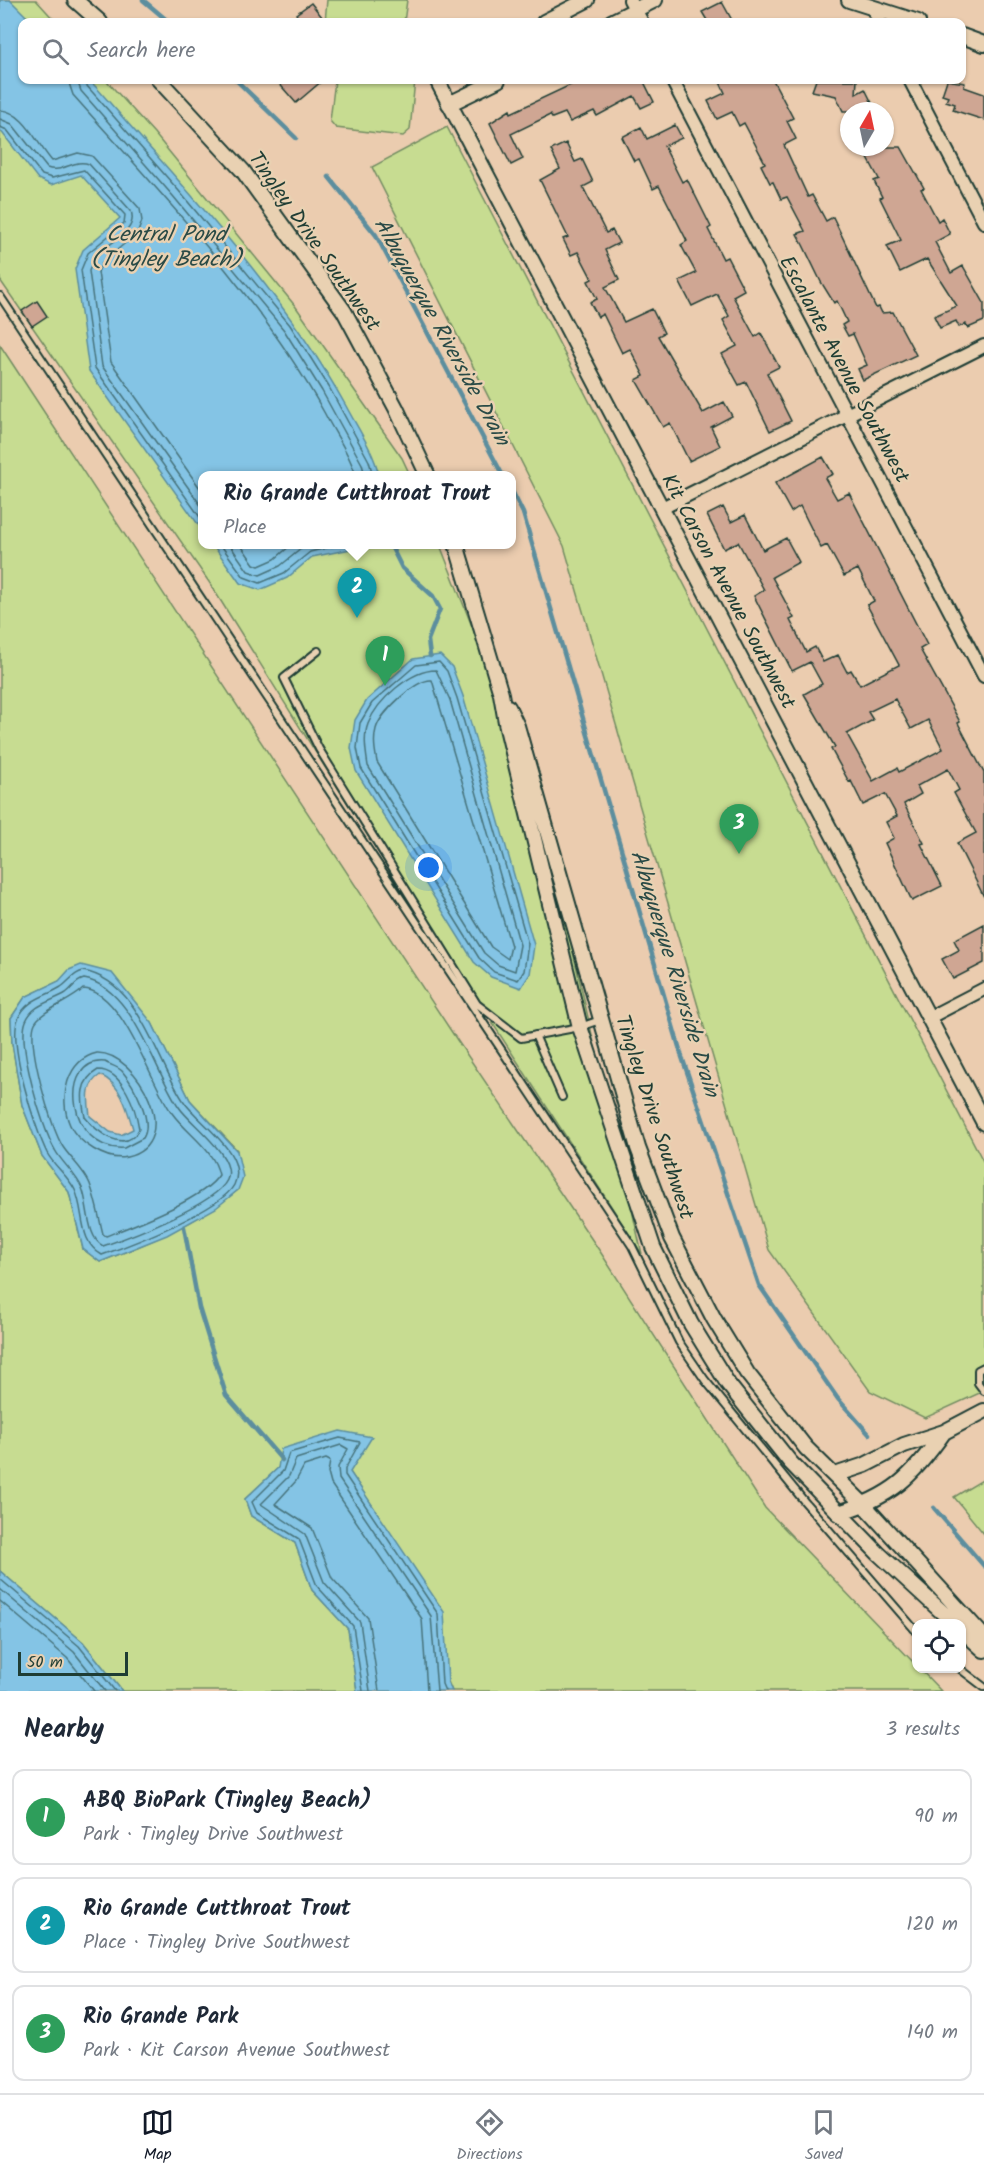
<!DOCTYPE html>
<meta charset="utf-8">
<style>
:root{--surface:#fff;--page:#f2f2f3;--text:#1f2937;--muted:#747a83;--line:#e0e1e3;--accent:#111827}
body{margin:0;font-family:Kalam,sans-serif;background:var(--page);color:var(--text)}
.controls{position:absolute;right:18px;bottom:18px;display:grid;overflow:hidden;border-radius:12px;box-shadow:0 2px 4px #0004}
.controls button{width:54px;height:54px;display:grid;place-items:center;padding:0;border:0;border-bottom:2px solid var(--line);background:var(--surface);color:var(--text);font:30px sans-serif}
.compass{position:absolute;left:840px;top:102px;width:54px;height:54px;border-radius:50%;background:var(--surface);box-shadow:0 2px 4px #0004;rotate:9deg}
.scale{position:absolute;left:18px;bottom:15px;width:110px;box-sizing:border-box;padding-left:6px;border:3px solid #1f3d34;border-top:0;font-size:16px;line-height:21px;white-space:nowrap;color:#1f3d34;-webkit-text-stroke:4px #e9d1b2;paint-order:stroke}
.you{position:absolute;left:429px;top:868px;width:21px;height:21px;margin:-15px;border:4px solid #fff;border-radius:50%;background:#1a73e8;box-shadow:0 0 0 9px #1a73e833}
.badge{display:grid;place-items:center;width:39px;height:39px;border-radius:50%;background:var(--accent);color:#fff;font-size:20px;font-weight:700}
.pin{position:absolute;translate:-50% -50px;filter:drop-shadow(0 2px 3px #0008)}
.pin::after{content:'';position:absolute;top:32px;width:21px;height:18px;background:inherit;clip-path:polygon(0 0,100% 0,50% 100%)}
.popup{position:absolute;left:198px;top:471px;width:318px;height:78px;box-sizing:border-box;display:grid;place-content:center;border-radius:12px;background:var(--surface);filter:drop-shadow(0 2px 4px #0005);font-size:20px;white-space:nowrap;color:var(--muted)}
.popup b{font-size:22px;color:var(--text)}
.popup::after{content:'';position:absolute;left:50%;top:100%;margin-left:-12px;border:12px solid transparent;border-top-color:var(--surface)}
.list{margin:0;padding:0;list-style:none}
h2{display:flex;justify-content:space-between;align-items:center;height:78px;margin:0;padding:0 24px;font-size:26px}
h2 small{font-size:20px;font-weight:400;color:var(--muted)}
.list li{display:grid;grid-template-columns:39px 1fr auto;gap:18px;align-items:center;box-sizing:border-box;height:96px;margin:0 12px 12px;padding:0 12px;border:2px solid var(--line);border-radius:12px}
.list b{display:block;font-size:22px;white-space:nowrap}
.list p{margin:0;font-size:20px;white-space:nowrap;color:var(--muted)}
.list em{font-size:20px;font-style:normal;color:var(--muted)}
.icon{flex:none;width:33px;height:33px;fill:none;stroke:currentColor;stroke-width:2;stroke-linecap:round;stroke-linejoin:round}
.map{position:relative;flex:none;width:984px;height:1691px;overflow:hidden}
.search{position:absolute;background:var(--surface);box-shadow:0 2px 4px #0004;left:18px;right:18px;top:18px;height:66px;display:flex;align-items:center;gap:15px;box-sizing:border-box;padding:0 21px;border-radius:12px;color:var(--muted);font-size:22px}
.sheet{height:402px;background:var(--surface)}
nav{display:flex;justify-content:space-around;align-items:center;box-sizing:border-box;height:84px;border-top:2px solid var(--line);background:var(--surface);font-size:16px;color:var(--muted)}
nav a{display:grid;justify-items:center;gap:3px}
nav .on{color:var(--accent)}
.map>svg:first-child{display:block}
.green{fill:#c7dc91;stroke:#738c62;stroke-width:1.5;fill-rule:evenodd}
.water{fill:#84c4e5;stroke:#5c8e9e;stroke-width:1.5;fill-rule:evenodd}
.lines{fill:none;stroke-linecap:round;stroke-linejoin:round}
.shore{stroke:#47737b;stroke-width:1.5}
.stream{stroke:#5c8e9e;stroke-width:4.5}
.building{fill:#cfa693;stroke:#1f3d34;stroke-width:1.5;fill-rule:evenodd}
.service-casing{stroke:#1f3d34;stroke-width:10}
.minor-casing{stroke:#1f3d34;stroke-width:16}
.tertiary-casing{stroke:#1f3d34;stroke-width:18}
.service{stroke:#e9d1b2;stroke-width:6}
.minor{stroke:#e9d1b2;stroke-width:12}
.tertiary{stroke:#e9d1b2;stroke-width:14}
.labels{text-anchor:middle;stroke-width:5;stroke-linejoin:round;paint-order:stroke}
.street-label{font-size:21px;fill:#1f3d34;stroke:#e9d1b2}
.water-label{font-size:22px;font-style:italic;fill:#294a46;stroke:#e9d1b2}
</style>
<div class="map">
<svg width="984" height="1691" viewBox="0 0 984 1691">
<rect width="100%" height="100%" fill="#ebccaf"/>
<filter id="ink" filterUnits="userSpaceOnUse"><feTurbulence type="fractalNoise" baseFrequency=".0167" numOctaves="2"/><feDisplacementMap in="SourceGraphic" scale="12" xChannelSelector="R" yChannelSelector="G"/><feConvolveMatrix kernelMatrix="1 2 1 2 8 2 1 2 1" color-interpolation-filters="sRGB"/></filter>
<g filter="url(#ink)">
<path class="green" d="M 0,0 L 36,0 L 56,22 L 22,22 L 22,80 L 106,80 L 154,133 L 296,307 L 402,458 L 410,475 L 202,476 L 202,544 L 440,545 L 536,789 L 642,1254 L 405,888 L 368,836 L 209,582 L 0,280 Z
M 327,0 L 407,0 L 404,22 L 325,22 Z
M 335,80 L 415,80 L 410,130 L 403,136 L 336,128 L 330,121 Z
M 447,127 L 984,1163 L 984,1391 L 925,1418 L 870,1391 L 769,1250 L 564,546 L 372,167 Z
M 0,345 L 457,1040 L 601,1253 L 765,1508 L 941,1691 L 452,1691 L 379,1516 L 350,1472 L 282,1460 L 278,1468 L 245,1499 L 251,1516 L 295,1543 L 312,1590 L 348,1629 L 357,1691 L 122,1691 L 83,1642 L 0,1571 ZM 59,981 L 152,1023 L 190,1100 L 237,1150 L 238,1190 C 197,1224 149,1243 100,1262 L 83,1249 L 69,1192 L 42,1156 L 22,1105 L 12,1043 L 11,1018 L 25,997 Z
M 984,1479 L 984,1534 L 954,1497 Z"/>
<path class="water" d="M 0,0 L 10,0 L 32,22 L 22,22 L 22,80 L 89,80 L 96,87 C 184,188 281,288 346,406 C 358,429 373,450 379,475 L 202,476 L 202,530 L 89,371 L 75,269 L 83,250 L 120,218 L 81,175 L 51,185 L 38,179 L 0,130 Z
M 213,545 L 370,545 L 312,557 L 287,578 L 260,590 L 240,583 Z
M 440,655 L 452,667 L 463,696 L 534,945 L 530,974 L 521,988 L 491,977 L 474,962 L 356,771 L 351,748 L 355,720 L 367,700 L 413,659 Z
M 81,965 L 112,973 L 152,1023 L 190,1100 L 237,1151 L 243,1177 L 238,1190 L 216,1208 L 167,1235 L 100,1262 L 83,1249 L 69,1192 L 42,1156 L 22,1105 L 12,1043 L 11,1018 L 25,997 L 59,981 L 69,970 ZM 100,1075 C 121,1084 127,1108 133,1129 L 121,1135 L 110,1132 L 90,1116 C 88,1099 85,1085 100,1075 Z
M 340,1431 L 372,1437 L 350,1472 L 444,1612 L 448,1683 L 452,1691 L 357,1691 L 348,1629 L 312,1590 L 295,1543 L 251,1516 L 245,1499 L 278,1468 L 281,1449 Z
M 0,1571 L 83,1642 L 122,1691 L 0,1691 Z"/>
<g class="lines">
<path class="shore" d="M 68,80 L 73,95 C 161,194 261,298 325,414 C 335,434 350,454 356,476
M 77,80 L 81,91 L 173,196 L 284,330 L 322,391 L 362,464 L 365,476
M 85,80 L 87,86 L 179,191 L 290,325 L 329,387 L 369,461 L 373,476
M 0,110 C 24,111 37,144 52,161 L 78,153 L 92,156 L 140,209 L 142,221 L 138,232 L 102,263 L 98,272 L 111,362 L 202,491
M 0,119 L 12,124 L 47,168 C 62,174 74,158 89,164 L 131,211 C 139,233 106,243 95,257 C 92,261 91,266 89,271 L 102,366 L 202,507
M 0,127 L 7,130 L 42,175 L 52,178 L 84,170 L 125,215 L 124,223 L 88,253 L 81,270 L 95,368 L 202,520
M 220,544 L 244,577 L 260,583 L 284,573 L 310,552 L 342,544
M 229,544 L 248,571 L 260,575 L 280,566 L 307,544
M 240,544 L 254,564 L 259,566 L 275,559 L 292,544
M 439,662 L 447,671 L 457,698 L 528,944 L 524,971 L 518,980 L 494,972 L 479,958 L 361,768 L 357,748 L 360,723 L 372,703 L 416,665 Z
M 436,670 L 450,700 L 520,945 L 515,971 L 498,965 L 484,953 L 368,766 C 366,752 363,737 368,724 C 377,700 411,670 436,670 Z
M 432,680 L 511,946 L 508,959 L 491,947 L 377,762 C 375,751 373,740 376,729 C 380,713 416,679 432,680 Z
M 83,971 C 141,981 156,1063 185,1103 C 200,1124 249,1155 234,1185 C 221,1210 130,1245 102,1255 C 78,1242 85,1211 75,1190 C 68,1176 54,1166 47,1153 C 35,1129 8,1043 18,1019 C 26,999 45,997 61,987 C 70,981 72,974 83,971 Z
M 84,979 C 133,987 154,1071 179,1107 C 190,1124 238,1157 227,1180 C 216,1204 129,1237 103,1246 C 86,1237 89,1204 82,1188 C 76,1174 62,1163 55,1150 C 42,1129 17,1043 26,1021 C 33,1004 51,1002 66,993 C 73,988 75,981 84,979 Z
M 83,989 C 123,990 151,1085 172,1113 C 187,1134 214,1149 219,1175 C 204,1199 134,1225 106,1236 L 103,1234 C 99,1218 96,1200 90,1184 C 85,1171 71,1159 63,1147 C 51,1129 26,1042 35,1023 C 42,1010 70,1002 83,989 Z
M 97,1053 C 138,1052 185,1143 127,1157 C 107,1162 77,1142 70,1125 C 58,1098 67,1060 97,1053 Z
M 105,1062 C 110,1065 118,1067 122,1071 C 134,1085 154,1121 143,1138 L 124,1148 C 67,1152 58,1057 105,1062 Z
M 98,1070 C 123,1070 136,1109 139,1129 C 126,1155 96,1132 85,1117 C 81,1098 79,1081 98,1070 Z
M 0,1579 L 79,1646 L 115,1691
M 0,1589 L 74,1652 L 105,1691
M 0,1601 L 67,1658 L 94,1691
M 363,1691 L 353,1626 L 317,1586 L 299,1539 L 257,1513 L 252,1502 L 283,1471 L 289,1453 L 340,1438 L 360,1442 L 345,1469 L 345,1475 L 438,1614 L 442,1684 L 445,1691
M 370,1691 L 360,1622 L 324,1582 L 305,1534 L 261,1504 L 289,1476 L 296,1459 L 341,1445 L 348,1449 L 338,1467 L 339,1479 L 431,1616 L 437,1691
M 379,1691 L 368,1618 L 332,1578 L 312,1528 L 275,1504 L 296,1481 L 304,1466 L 326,1459 L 330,1461 L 328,1473 L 331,1484 L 422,1619 L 427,1691"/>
<path class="stream" d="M 143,0 L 169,22
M 236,80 L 296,138
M 329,177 L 376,235 L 503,476
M 512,491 L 523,513 L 682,1057 L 759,1285 L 838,1399 L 869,1434
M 390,544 L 402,568 L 433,596 L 440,609 L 428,640 L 430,656
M 184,1227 L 199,1308 L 226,1395 L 282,1460
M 934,1508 L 984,1566"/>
</g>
<path class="building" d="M 722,2 L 733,22 L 708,22 L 702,12 Z
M 311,3 L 326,22 L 301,22 L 296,14 Z
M 276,80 L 323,80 L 296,103 Z
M 581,80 L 643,80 L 654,102 L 641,108 L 634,96 L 597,116 L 594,111 L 570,122 L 565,113 L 552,118 L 550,115 L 511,134 L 523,159 L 511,165 L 490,123 L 510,110 L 511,113 Z
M 719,80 L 773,80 L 793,118 L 787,121 L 796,139 L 784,145 L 808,197 L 812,195 L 826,221 L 833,217 L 876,308 L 879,307 L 882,313 L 893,312 L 916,355 L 863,380 L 858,369 L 867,365 L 853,334 L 848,336 L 842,325 L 847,322 L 837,301 L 834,303 L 821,282 L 803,245 L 797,234 L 805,231 L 787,197 L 781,199 L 773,182 L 770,183 L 761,165 L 765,163 L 744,123 L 739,126 L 732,112 L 717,119 L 708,101 L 725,93 Z
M 816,80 L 857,80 L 856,94 L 865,89 L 876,111 L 843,111 L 836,96 L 812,91 Z
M 947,80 L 965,83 L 964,87 L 984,94 L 984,120 L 953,110 L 955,104 L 946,101 L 948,97 L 942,95 Z
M 675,125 L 682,138 L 664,146 L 682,182 L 687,179 L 711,227 L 708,229 L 723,259 L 727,257 L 744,290 L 733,296 L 755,337 L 761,333 L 779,367 L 767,373 L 791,421 L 770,431 L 746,382 L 739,385 L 722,354 L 737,346 L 723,320 L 729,316 L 717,294 L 692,306 L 679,281 L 696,273 L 681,245 L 687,241 L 659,186 L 653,189 L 639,159 L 634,161 L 622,137 L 641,127 L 647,139 Z
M 566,143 L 575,162 L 582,159 L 593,182 L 583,187 L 606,233 L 612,230 L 619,243 L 605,250 L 619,280 L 605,287 L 624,322 L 652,309 L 664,333 L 658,336 L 703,413 L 724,402 L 732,416 L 711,427 L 720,446 L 689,461 L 670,423 L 663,427 L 636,380 L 644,376 L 630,349 L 622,353 L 603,314 L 598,317 L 590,302 L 597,299 L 588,281 L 592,279 L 578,252 L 571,255 L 563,239 L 568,237 L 540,180 L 560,169 L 551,150 Z
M 862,147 L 901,147 L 924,188 L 921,189 L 938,221 L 942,218 L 950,234 L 935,242 L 951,273 L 963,266 L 984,303 L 984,321 L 968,328 L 966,324 L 959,327 L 956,321 L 940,328 L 934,316 L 957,306 L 927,259 L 900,272 L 887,246 L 901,240 L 880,198 L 882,197 L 874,181 L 879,179 Z
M 37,301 L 47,316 L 32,326 L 22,311 Z
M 823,457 L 833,474 L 825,478 L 837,499 L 849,493 L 927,645 L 920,649 L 960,722 L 958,723 L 984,773 L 984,897 L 957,843 L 976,833 L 954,793 L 959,790 L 948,769 L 917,786 L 921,794 L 904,804 L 924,843 L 921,844 L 942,886 L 912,901 L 885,843 L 894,838 L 886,822 L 897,816 L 885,794 L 863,805 L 851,781 L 849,782 L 831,749 L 835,747 L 804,694 L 822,684 L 810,662 L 792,671 L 754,596 L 764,590 L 738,542 L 724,549 L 707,515 L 723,507 L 731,522 L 745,515 L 763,550 L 786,538 L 799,562 L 772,577 L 794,618 L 790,620 L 806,652 L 815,647 L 823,662 L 838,655 L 847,672 L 851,670 L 860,685 L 899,665 L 867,605 L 874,601 L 858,569 L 844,576 L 827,545 L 821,548 L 800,506 L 791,512 L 775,483 ZM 895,699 L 911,729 L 928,720 L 943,749 L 899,772 L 897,768 L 873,781 L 847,734 L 873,720 L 868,712 Z
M 984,924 L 984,963 L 953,979 L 942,959 L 959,950 L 954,940 Z"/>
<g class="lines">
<g class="service-casing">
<path id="service" d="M 0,296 L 632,1246 L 679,1342 L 705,1380 L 804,1501 L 916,1631
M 318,651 L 284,678 L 319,749 L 477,1004 L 521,1038 L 580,1027 L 600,1020
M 535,1035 L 562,1097
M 984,1367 L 978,1370 L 978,1383 L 984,1391
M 959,1668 L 984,1687"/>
</g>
<g class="minor-casing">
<path id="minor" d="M 630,0 L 642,22
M 872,8 L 880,22
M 672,80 L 984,676
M 910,80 L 984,222
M 662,508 L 984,346
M 928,1018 L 984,989"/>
</g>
<g class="tertiary-casing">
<path id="tertiary" d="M 75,0 L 100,22
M 849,0 L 918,22
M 544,22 L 587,0
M 611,22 L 655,0
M 962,36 L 984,44
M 159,80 L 243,171 L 344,311 L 396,408 L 428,476
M 437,80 L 984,1123
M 449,104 L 498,80
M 456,544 L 501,694 L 507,728 L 580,1027 L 653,1247 L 691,1324 L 728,1384 L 790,1462 L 878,1553 L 955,1624
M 508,707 L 517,726 L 638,1148 L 672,1238 L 714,1319 L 747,1373 L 806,1448 L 864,1505 L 984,1637
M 835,1475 L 865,1465 L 904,1445 L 944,1432 L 984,1411
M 838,1513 C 892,1497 912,1477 944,1432
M 962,1630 L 984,1650"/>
</g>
<use href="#service" class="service"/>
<use href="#minor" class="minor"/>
<use href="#tertiary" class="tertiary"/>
</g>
</g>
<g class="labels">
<g class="street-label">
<text transform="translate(315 241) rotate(55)" y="7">Tingley Drive Southwest</text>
<text transform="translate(845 369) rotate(62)" y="7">Escalante Avenue Southwest</text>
<text transform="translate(729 591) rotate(62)" y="7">Kit Carson Avenue Southwest</text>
<text transform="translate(655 1117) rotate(72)" y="7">Tingley Drive Southwest</text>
</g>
<g class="water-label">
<text x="166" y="241">Central Pond<tspan x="166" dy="25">(Tingley Beach)</tspan></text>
<text transform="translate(443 331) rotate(61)" y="8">Albuquerque Riverside Drain</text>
<text transform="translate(676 973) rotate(73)" y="8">Albuquerque Riverside Drain</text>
</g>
</g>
</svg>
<div class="controls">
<button><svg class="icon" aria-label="locate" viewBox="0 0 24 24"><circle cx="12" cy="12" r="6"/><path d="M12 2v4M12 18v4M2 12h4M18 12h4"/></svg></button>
</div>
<svg class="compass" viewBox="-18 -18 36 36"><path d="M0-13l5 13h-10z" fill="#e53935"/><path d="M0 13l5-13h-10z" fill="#747a83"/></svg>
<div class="scale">50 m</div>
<div class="you"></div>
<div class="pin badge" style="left:385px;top:686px;background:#2e9e5b">1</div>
<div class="pin badge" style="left:357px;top:618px;background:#0f9aa8">2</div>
<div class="popup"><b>Rio Grande Cutthroat Trout</b>Place</div>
<div class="pin badge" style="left:739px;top:854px;background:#2e9e5b">3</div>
<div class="search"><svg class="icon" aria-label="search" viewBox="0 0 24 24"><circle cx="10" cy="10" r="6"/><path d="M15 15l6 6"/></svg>Search here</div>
</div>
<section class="sheet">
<h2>Nearby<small>3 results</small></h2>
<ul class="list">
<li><span class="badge" style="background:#2e9e5b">1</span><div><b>ABQ BioPark (Tingley Beach)</b><p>Park · Tingley Drive Southwest</p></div><em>90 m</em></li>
<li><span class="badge" style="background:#0f9aa8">2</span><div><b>Rio Grande Cutthroat Trout</b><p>Place · Tingley Drive Southwest</p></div><em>120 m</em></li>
<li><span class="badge" style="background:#2e9e5b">3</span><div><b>Rio Grande Park</b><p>Park · Kit Carson Avenue Southwest</p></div><em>140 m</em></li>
</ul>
</section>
<nav>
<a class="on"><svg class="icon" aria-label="map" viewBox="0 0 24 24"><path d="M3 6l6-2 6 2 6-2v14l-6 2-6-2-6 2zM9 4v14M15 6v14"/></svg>Map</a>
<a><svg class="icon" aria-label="directions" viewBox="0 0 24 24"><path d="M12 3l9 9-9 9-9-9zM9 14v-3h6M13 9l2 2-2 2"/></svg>Directions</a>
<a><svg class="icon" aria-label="saved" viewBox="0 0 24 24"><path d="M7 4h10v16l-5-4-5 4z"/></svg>Saved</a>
</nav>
